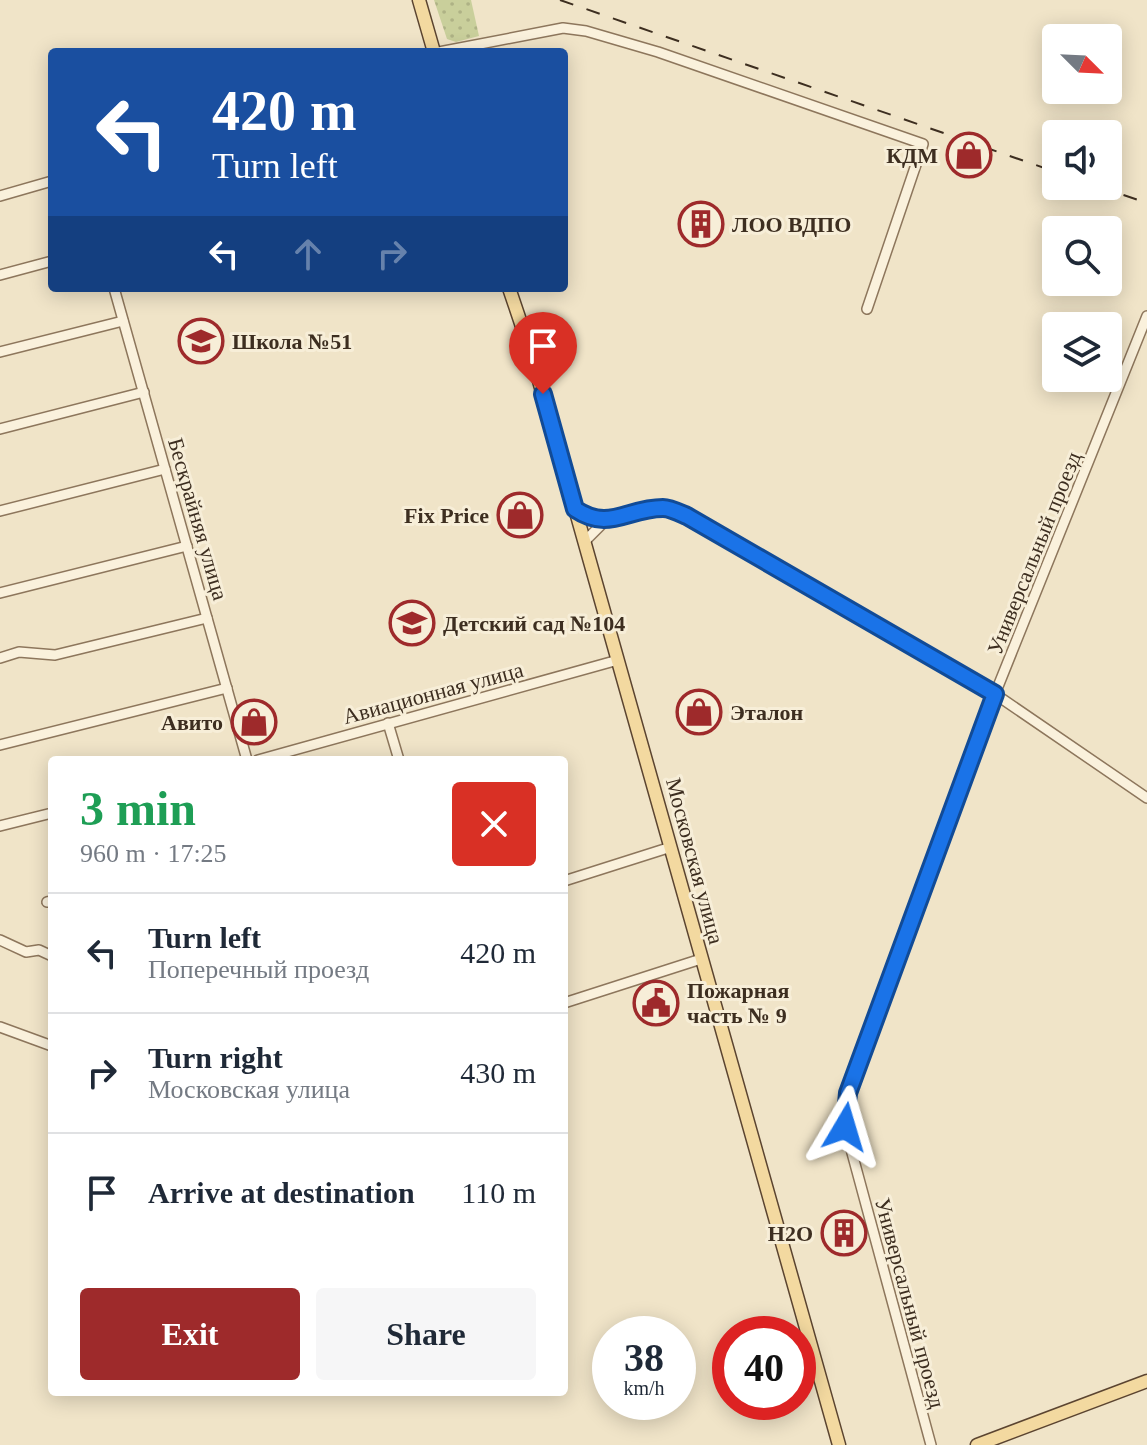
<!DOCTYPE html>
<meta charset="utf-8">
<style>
body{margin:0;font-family:"Times New Roman",serif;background:#f6f6f7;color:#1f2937;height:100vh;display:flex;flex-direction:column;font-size:30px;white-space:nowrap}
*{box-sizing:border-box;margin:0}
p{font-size:26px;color:#747a83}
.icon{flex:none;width:44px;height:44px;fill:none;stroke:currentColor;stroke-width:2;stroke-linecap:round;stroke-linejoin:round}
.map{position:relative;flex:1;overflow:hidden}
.panel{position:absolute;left:48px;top:756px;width:520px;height:640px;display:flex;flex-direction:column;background:#fff;border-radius:8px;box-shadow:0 4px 20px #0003}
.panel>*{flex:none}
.hud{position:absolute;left:48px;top:48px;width:520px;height:244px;border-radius:8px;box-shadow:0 4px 20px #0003;background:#1a4fa0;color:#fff;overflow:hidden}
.needle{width:52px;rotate:114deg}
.tools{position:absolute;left:1042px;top:24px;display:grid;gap:16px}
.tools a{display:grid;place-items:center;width:80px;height:80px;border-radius:8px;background:#fff;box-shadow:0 4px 20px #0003;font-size:40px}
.speed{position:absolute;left:592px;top:1316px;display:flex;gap:16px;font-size:40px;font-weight:700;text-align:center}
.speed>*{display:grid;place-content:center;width:104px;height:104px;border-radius:50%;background:#fff;box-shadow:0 4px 20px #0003;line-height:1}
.speed small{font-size:20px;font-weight:400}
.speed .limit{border:12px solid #d22;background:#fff;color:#111}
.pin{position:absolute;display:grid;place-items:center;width:68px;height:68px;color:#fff;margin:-82px -34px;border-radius:50% 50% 50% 0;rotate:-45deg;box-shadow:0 0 8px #0007}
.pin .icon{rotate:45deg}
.me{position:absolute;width:88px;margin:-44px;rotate:7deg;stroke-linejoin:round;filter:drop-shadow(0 0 6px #0008)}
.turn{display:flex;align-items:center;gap:28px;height:168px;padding:0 32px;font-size:36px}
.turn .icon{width:104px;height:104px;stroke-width:2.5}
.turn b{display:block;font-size:56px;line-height:68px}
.lanes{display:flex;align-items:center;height:76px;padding:0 32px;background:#0003;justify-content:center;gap:40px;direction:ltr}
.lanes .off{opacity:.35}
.round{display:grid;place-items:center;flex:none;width:84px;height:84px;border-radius:8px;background:#f6f6f7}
.overview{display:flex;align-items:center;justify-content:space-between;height:136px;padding:0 32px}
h1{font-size:48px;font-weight:700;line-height:60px;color:#1e9e55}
.primary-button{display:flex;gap:16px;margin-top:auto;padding:16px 32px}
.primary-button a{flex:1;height:92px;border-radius:8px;background:#9e2a2b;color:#fff;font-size:32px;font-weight:700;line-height:92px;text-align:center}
.primary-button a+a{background:#f6f6f7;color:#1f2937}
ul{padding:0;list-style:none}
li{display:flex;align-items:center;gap:24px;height:120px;padding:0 32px;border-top:2px solid #e0e1e3}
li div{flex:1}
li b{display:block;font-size:30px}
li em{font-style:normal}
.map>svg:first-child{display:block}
.grass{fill:url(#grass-dots)}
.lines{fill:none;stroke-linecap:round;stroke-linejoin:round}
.minor-casing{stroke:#8d765c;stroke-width:12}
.major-casing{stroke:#5b4430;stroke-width:15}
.minor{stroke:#faf1dc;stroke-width:9}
.major{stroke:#f3d9a0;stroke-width:12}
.rail{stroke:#3d2e20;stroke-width:2;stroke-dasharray:14 14;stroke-linecap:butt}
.route-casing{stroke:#114b97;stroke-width:20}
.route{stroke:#1a73e8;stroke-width:14}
.labels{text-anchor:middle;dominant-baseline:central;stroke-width:6;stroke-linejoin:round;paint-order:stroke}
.poi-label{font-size:22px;font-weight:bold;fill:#3d2e20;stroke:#f7eed8;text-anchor:start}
.street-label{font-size:22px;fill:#3d2e20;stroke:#f7eed8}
</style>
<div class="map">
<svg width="1147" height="1445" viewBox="0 0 1147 1445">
<defs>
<pattern id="grass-dots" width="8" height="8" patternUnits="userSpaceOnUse" patternTransform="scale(2)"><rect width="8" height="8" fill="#c9cf9b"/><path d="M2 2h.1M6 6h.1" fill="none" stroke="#aeb285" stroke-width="1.8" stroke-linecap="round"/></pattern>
</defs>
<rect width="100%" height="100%" fill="#f0e4c8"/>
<polygon class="grass" points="434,0 471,0 479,36 456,42 447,39"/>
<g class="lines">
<g class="minor-casing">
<g id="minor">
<polyline points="439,52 563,28 586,31 658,52 923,144 867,309"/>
<polyline points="0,196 52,181"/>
<polyline points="0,275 52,261"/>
<polyline points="114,288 247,760"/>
<polyline points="0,352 123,321"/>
<polyline points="0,429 144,392"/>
<path d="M575 509C610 532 627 508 663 508 670 508 680 514 687 516L995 694 1147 798"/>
<polyline points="0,511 165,469"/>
<polyline points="584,542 606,520"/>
<polyline points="0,593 187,546"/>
<polyline points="0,658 19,652 55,655 207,618"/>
<polyline points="388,723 399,760"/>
<polyline points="0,745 227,688"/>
<polyline points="258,760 618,660"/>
<polyline points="0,826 52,813"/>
<polyline points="564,881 671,847"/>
<polyline points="47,902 52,901"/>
<polyline points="0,940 26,952 39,950 52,956"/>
<polyline points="564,1003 701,959"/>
<polyline points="0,1027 52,1046"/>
<polyline points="931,1445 845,1127 848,1093 995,694 1147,316"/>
</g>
</g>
<g class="major-casing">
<g id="major">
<polyline points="419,0 434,52"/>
<polyline points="509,288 532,356 839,1445"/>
<polyline points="977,1445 1147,1381"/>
</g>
</g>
<use href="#minor" class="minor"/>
<use href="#major" class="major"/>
<g class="rail">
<polyline points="560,0 1056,172"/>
<polyline points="1097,186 1147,203"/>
</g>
</g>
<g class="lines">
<g class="route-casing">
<path id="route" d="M543 394 575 509C609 532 627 508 663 508 670 508 680 513 687 516L995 694 848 1093 845 1127"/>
</g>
<use href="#route" class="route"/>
</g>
<defs>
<g id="shop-ring" transform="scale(2.3)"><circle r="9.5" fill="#f7eed8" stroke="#9e2a2b" stroke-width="1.5"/><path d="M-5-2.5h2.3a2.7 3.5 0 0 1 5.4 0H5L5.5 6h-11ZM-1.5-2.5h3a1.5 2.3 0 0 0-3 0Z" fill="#9e2a2b"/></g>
<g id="building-ring" transform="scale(2.3)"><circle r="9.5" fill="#f7eed8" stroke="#9e2a2b" stroke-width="1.5"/><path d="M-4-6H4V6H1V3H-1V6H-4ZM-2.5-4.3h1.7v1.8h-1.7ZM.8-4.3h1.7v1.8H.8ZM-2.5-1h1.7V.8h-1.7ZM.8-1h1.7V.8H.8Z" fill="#9e2a2b"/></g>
<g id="school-ring" transform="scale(2.3)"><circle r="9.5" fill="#f7eed8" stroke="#9e2a2b" stroke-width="1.5"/><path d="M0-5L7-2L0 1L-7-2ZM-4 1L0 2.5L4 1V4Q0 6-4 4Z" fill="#9e2a2b"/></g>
<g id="civic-ring" transform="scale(2.3)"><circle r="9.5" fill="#f7eed8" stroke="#9e2a2b" stroke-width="1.5"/><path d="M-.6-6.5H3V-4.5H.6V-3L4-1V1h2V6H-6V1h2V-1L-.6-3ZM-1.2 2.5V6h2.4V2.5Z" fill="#9e2a2b"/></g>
</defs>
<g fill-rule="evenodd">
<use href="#shop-ring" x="969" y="155"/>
<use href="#building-ring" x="701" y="224"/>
<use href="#school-ring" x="201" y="341"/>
<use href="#shop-ring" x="520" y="515"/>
<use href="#school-ring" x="412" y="623"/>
<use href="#shop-ring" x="699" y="712"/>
<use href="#shop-ring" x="254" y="722"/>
<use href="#civic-ring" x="656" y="1003"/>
<use href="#building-ring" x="844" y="1233"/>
</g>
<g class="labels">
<g class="poi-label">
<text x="938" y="155" text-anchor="end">КДМ</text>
<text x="732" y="224">ЛОО ВДПО</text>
<text x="232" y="341">Школа №51</text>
<text x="489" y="515" text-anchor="end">Fix Price</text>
<text x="443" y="623">Детский сад №104</text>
<text x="730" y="712">Эталон</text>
<text x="223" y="722" text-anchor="end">Авито</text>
<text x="687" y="990">Пожарная<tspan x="687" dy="25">часть № 9</tspan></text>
<text x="813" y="1233" text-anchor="end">Н2О</text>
</g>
<g class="street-label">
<text transform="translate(198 519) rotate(74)">Бескрайняя улица</text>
<text transform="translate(1034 553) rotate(-68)">Универсальный проезд</text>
<text transform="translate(433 693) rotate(-15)">Авиационная улица</text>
<text transform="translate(695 861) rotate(75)">Московская улица</text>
<text transform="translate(910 1303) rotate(75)">Универсальный проезд</text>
</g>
</g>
</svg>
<div class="tools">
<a><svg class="needle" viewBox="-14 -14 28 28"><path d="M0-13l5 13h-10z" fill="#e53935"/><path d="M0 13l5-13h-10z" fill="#747a83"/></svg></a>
<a><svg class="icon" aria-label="sound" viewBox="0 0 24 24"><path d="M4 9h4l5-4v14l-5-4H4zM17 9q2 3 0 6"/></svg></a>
<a><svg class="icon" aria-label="search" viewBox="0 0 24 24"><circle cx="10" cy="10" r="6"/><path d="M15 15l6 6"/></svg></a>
<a><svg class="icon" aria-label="layers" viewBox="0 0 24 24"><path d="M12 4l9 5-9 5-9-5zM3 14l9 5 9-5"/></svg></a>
</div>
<div class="speed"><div>38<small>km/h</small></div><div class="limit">40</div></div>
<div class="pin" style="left:543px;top:394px;background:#d93025"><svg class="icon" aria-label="arrive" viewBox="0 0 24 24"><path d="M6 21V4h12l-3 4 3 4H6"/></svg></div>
<svg class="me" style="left:845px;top:1127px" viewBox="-20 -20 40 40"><path d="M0-17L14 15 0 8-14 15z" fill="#1a73e8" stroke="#fff" stroke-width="4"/></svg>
<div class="hud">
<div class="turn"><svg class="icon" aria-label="left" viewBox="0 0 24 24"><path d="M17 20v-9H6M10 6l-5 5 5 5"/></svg><div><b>420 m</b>Turn left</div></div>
<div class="lanes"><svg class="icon" aria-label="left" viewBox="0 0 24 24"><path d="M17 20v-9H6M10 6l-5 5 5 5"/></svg><svg class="icon off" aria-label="ahead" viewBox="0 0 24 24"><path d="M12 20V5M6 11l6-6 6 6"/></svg><svg class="icon off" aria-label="right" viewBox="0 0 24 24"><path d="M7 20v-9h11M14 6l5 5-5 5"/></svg></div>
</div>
<section class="panel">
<div class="overview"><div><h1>3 min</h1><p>960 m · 17:25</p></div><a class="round" style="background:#d93025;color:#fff"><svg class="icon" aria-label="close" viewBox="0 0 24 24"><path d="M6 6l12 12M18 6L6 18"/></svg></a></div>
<ul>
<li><svg class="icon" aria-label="left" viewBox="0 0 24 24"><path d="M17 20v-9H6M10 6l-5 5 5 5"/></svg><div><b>Turn left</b><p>Поперечный проезд</p></div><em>420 m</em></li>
<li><svg class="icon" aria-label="right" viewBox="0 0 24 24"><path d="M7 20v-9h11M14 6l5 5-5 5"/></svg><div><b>Turn right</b><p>Московская улица</p></div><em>430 m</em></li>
<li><svg class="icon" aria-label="arrive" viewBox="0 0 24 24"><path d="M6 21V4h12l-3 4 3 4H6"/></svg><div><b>Arrive at destination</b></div><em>110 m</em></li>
</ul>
<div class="primary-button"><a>Exit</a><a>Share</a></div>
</section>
</div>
